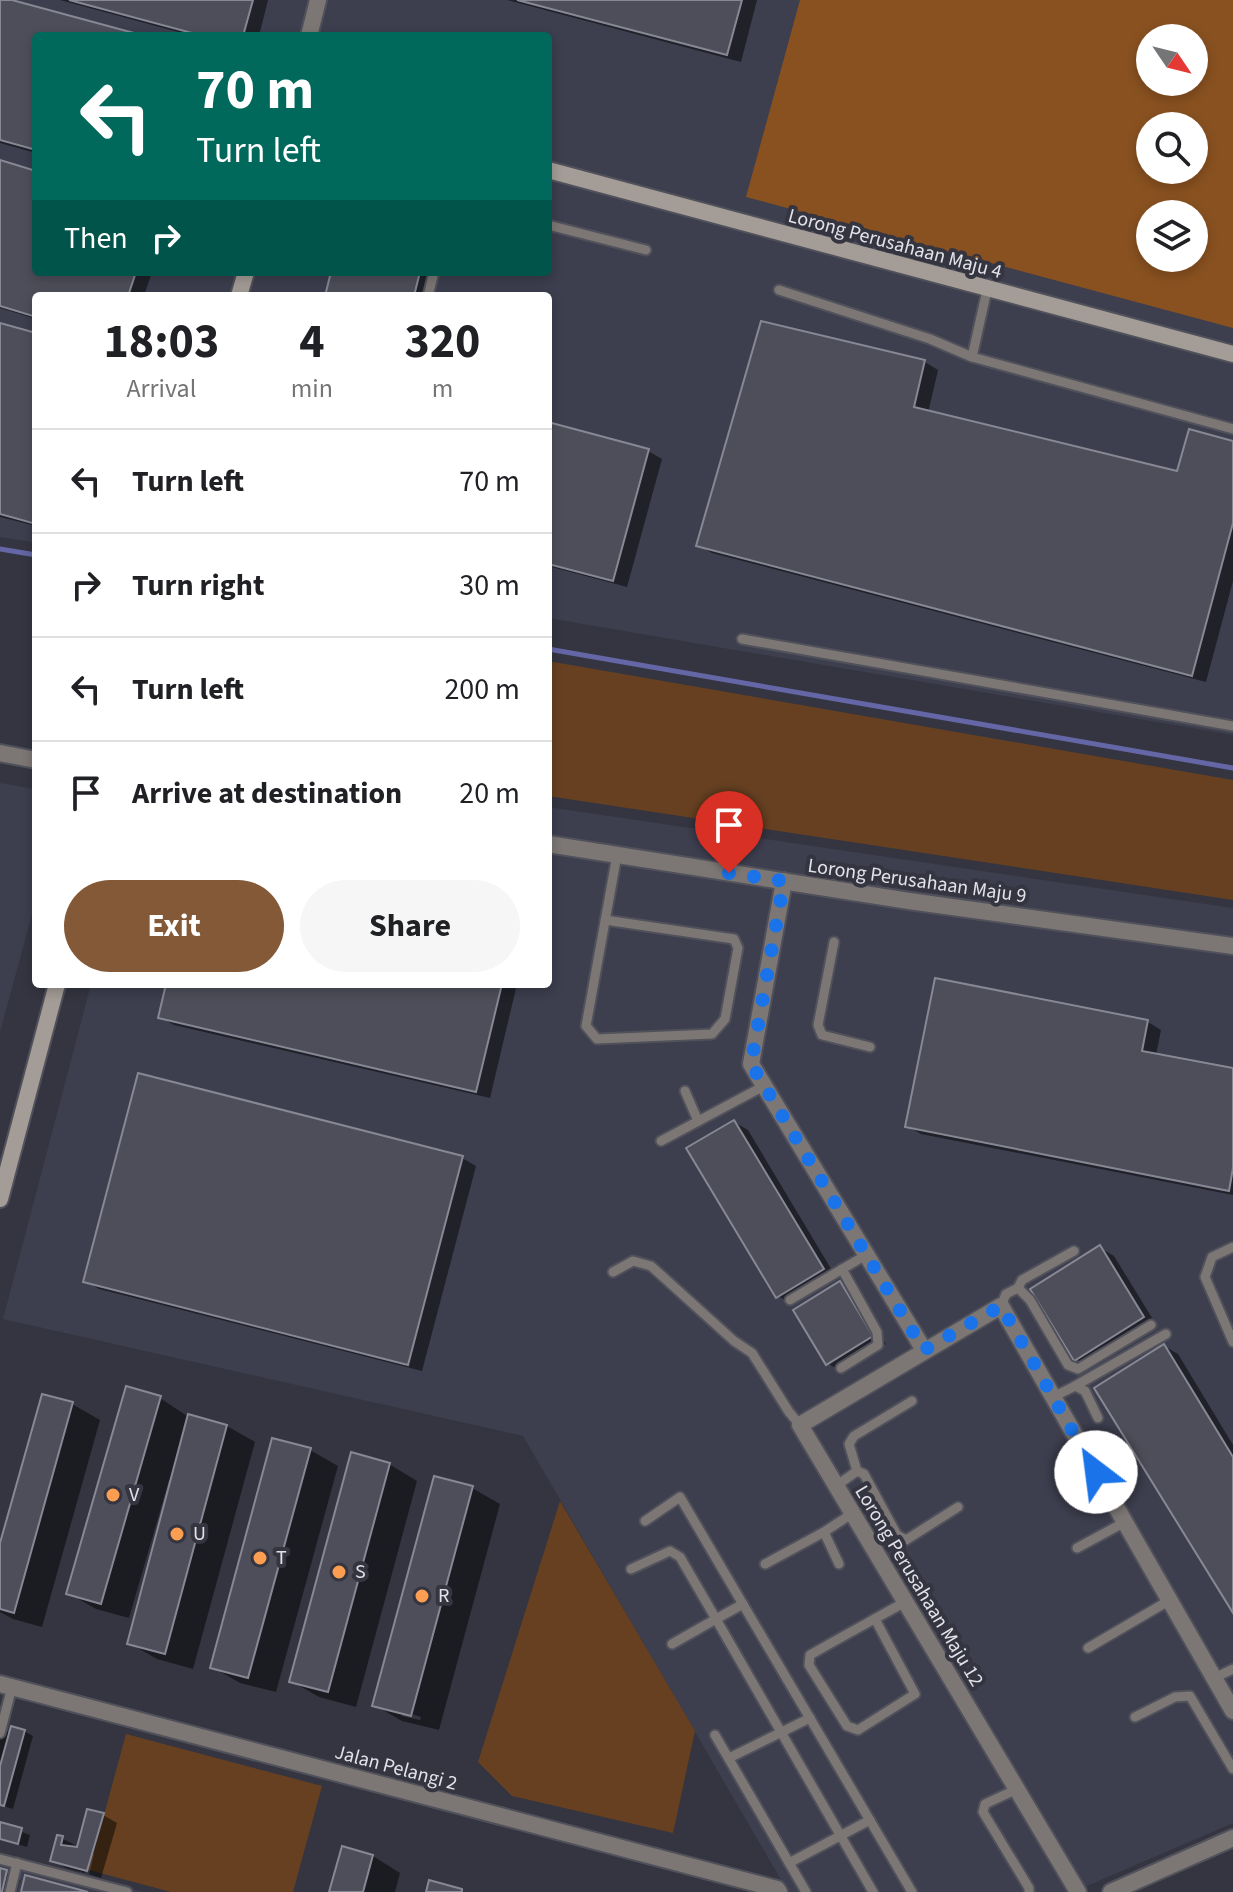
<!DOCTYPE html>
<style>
body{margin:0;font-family:"Source Sans 3",sans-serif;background:#f6f6f6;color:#202124;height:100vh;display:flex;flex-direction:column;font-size:30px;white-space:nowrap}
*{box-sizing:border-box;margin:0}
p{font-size:26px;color:#757577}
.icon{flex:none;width:44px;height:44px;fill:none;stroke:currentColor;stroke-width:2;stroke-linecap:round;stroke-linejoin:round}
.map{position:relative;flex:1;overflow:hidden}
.sheet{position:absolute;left:32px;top:292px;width:520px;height:696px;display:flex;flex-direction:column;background:#fff;border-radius:8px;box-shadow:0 4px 12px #0003}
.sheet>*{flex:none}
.guide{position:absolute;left:32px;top:32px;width:520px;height:244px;border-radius:8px;box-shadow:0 4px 12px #0003;background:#00695c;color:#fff;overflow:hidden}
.needle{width:52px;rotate:125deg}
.controls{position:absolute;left:1136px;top:24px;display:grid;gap:16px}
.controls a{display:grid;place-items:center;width:72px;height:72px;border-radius:50%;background:#fff;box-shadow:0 4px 12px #0003;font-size:40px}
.pin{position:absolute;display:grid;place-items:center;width:68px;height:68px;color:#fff;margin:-82px -34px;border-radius:50% 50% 50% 0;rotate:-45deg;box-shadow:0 0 8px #0007}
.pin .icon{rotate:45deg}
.me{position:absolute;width:88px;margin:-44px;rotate:330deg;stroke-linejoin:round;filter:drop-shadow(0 0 6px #0008)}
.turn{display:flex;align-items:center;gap:28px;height:168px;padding:0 32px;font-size:36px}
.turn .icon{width:104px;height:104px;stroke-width:2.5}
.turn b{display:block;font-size:56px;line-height:68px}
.then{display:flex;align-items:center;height:76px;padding:0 32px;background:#0003;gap:16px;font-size:30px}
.eta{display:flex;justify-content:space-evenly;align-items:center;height:136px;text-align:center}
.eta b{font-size:48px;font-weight:700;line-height:56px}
.action{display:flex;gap:16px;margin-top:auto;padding:16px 32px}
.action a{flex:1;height:92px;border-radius:48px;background:#835938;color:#fff;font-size:32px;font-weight:700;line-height:92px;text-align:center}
.action a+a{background:#f6f6f6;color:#202124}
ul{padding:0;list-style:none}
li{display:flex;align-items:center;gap:24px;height:104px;padding:0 32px;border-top:2px solid #e0e0e0}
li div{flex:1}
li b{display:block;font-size:30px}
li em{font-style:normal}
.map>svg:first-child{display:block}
.built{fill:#3d3e4e;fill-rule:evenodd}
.green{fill:#664021}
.forest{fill:#895120;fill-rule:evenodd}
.shadow{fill:#0007;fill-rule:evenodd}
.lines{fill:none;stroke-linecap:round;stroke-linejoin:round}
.stream{stroke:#6466a5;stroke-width:5}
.building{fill:#4d4e59;stroke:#878894;stroke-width:2}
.lane-casing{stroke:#50515b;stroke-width:13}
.street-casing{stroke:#50515b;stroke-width:20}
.secondary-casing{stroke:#50515b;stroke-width:20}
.lane{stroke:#7c7774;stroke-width:9}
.street{stroke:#7c7774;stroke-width:16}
.secondary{stroke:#a49c96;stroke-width:16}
.route{stroke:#1a73e8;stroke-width:14;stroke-dasharray:0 25.2}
.poi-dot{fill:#fb9e51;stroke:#343540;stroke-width:3}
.labels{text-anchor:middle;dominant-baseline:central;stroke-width:8;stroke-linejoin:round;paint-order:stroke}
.street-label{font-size:20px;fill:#e2e3e9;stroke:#343540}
.poi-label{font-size:20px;fill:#e2e3e9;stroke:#343540;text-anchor:start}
</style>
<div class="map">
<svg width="1233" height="1892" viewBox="0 0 1233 1892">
<rect width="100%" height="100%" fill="#343540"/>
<g class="built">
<path d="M0 0H1233V735L548 618V296H36V543L0 537ZM36 36H548V272H36ZM1150 38H1194V82H1150ZM1150 126H1194V170H1150ZM1150 214H1194V258H1150Z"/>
<polygon points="0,783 36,789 36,900 0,1032"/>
<polygon points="548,807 1233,908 1233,1823 1073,1892 788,1892 523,1436 3,1319 91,984 548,984"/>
<polygon points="0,1855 25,1861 143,1892 0,1892"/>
</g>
<g class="green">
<polygon points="548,661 1233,780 1233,900 548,796"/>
<polygon points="560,1501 695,1731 673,1833 512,1796 478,1762"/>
<polygon points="126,1734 322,1786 293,1892 171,1892 89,1870"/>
</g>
<path class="forest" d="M800 0H1233V328L746 197ZM1150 38H1194V82H1150ZM1150 126H1194V170H1150ZM1150 214H1194V258H1150Z"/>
<g class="shadow">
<polygon points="0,0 137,36 36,36 36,153 0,143"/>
<polygon points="60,0 268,0 259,36 193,36"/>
<polygon points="507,0 757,0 741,62"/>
<polygon points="0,162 36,173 36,272 152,272 144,296 36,296 36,319 0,308"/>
<polygon points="333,272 435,272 429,296 327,296"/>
<polygon points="763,324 925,362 938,370 928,413 1179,474 1233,443 1233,581 1206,682 712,553 698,545"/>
<polygon points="0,325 36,335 36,526 0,517"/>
<polygon points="548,424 648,451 662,459 627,587 548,566"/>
<polygon points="168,984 517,984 490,1098 174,1025 160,1017"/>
<polygon points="1148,1022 1161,1030 1156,1055 1233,1070 1233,1195 921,1134 907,1126"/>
<polygon points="734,1122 748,1130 836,1277 792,1304 778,1296"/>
<polygon points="462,1158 476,1166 422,1371 99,1289 86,1281"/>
<polygon points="1100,1248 1114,1256 1157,1326 1090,1367 1076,1359"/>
<polygon points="840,1283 854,1291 886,1344 841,1371 827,1363"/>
<polygon points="1164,1346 1178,1354 1233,1445 1233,1609"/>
<polygon points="160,1398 187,1416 227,1426 255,1442 193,1669 157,1659 129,1643 173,1481 169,1480 129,1618 96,1609 68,1593"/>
<polygon points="72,1404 100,1420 42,1627 13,1619 0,1612 0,1551"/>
<polygon points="310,1450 338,1466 276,1692 240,1683 212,1667"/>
<polygon points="389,1464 417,1481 356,1707 319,1697 291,1681"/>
<path d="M472 1488 500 1504 439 1730 402 1721 374 1705ZM402 1711 421 1717 420 1720 402 1716Z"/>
<polygon points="0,1727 11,1734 24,1731 33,1736 13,1809 0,1805"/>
<polygon points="103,1815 117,1823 101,1878 89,1874 94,1854 90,1854 85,1873 66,1868 52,1860 59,1837 79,1847"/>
<polygon points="0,1824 30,1835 27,1847 0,1839"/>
<polygon points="373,1856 400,1873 395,1892 331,1892"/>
<polygon points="0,1871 20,1880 17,1892 0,1892"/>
</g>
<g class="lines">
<g class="stream">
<polyline points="0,549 36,555"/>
<polyline points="548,649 1233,768"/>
</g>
</g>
<g class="building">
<polygon points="0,0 12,0 145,36 36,36 36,150 0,140"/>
<polygon points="69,0 253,0 243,36 203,36"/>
<polygon points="517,0 742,0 727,55"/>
<polygon points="0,160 36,171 36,272 136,272 128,296 36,296 36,317 0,306"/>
<polygon points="331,272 420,272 414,296 325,296"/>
<polygon points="761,321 925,360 914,407 1177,471 1189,429 1233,441 1233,523 1192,676 696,546"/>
<polygon points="0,323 36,333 36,524 0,514"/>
<polygon points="548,422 649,449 613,581 548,564"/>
<polygon points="935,978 1148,1020 1142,1051 1233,1068 1233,1168 1229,1191 905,1127"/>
<polygon points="166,984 502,984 476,1092 158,1018"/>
<polygon points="138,1073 463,1156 408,1365 83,1282"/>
<polygon points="734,1120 824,1269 776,1298 686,1148"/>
<polygon points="1100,1245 1144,1317 1074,1361 1030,1289"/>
<polygon points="840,1281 873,1336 826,1365 793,1310"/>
<polygon points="1164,1344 1233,1457 1233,1613 1094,1388"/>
<polygon points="126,1386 161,1396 101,1604 66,1594"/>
<polygon points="42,1394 73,1402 14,1613 0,1609 0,1543"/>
<polygon points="188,1414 227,1425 165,1654 127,1644"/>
<polygon points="272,1438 311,1448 248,1678 210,1668"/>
<polygon points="351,1452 390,1463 328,1692 289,1682"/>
<polygon points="434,1476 473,1486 411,1716 372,1706"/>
<polygon points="11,1726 25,1730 4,1806 0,1805 0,1766"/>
<polygon points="87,1809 104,1813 87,1871 50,1861 57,1835 63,1836 61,1845 77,1847"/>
<polygon points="0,1822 22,1828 18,1844 0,1839"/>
<polygon points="342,1846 373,1855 363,1892 329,1892"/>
<polygon points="0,1868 7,1870 2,1892 0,1892"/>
<polygon points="25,1875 88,1892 21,1892"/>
<polygon points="429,1880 462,1889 462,1892 426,1892"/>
</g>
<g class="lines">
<g class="lane-casing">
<g id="lane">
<polyline points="548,225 646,250"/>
<polyline points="779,290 930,339 972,357 1233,429"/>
<polyline points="428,296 434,272"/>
<polyline points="972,357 987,290"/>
<polyline points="742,639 1233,726"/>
<polyline points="605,920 734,939 738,948 725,1019 712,1034 597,1039 586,1026 617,855"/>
<polyline points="834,942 818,1025 822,1035 870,1047"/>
<polyline points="685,1091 698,1121"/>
<polyline points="661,1141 764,1086"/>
<polyline points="1233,1247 1212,1257 1205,1277 1233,1342"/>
<polyline points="613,1272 633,1261 651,1266 734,1341 752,1353 789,1412 800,1425"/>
<polyline points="1018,1288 1022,1280 1074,1251"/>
<polyline points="790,1300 866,1255"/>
<polyline points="1001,1306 1006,1294 1018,1288 1030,1300 1068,1365 1078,1369 1151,1325"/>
<polyline points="841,1368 878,1345 877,1332 842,1269"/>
<polyline points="1075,1386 1166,1334"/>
<polyline points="1053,1397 1075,1386 1085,1391 1098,1418"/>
<polyline points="857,1471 849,1444 854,1436 912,1401"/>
<polyline points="836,1486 857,1471 864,1474 897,1535 906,1540 958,1507"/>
<polyline points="645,1521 680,1497 912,1892"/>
<polyline points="1077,1548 1125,1522"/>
<polyline points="765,1564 824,1532"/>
<polyline points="839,1564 824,1532 853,1513"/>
<polyline points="631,1569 670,1551 680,1557 716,1619 743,1604"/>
<path d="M875 1619 915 1694 858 1730 847 1726 809 1665 810 1655C841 1637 873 1620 905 1602"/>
<polyline points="672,1644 716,1619 873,1892"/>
<polyline points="1088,1648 1170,1600"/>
<polyline points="1214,1678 1233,1669"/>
<polyline points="1135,1717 1175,1697 1190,1696 1233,1769"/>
<polyline points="0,1733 12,1687"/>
<polyline points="715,1735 806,1892"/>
<polyline points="729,1758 810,1718"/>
<polyline points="1017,1789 985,1804 983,1812 1029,1888 1029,1892"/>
<polyline points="0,1859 127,1892"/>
<polyline points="789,1863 870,1820"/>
<polyline points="10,1892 17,1863"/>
</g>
</g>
<g class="street-casing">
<g id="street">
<polyline points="309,36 318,0"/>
<polyline points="0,753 36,760"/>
<polyline points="548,844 909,901 1233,946"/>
<polyline points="784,881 751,1064 924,1350"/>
<polyline points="0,1684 777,1889 779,1892"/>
<polyline points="1078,1892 800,1425 1001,1306 1233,1711"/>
<polyline points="1111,1892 1233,1838"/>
</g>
</g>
<g class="secondary-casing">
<g id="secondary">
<polyline points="548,170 1233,354"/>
<polyline points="239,296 246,272"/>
<polyline points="0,1199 57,984"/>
</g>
</g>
<use href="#lane" class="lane"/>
<use href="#street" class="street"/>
<use href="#secondary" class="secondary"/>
</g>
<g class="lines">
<polyline class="route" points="729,873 784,881 751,1064 910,1327 924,1350 1001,1306 1096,1472"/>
</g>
<g class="poi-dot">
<circle cx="113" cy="1495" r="8"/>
<circle cx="177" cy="1534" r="8"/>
<circle cx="260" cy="1558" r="8"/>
<circle cx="339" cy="1572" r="8"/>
<circle cx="422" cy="1596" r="8"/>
</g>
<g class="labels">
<g class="street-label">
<text transform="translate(895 244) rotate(15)">Lorong Perusahaan Maju 4</text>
<text transform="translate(917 881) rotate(8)">Lorong Perusahaan Maju 9</text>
<text transform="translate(919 1586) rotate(59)">Lorong Perusahaan Maju 12</text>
<text transform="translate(396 1768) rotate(15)">Jalan Pelangi 2</text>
</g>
<g class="poi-label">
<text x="129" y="1495">V</text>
<text x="193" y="1534">U</text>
<text x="276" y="1558">T</text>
<text x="355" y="1572">S</text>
<text x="438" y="1596">R</text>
</g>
</g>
</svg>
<div class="controls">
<a><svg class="needle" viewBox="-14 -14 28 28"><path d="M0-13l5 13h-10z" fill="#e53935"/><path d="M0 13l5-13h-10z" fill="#757577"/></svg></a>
<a><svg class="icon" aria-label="search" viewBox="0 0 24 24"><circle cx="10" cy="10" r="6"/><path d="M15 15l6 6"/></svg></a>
<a><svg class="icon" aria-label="layers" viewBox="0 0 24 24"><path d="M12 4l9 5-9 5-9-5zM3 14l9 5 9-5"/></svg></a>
</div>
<div class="pin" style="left:729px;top:873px;background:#d93025"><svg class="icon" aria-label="arrive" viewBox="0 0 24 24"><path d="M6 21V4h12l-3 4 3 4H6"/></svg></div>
<svg class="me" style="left:1096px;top:1472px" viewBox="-20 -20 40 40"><circle r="19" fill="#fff"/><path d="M0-13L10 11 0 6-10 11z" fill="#1a73e8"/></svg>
<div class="guide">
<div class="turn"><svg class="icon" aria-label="left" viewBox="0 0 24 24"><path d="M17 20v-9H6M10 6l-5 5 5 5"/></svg><div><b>70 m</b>Turn left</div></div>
<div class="then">Then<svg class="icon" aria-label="right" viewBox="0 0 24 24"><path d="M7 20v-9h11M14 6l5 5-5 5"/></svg></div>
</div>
<section class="sheet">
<div class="eta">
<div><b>18:03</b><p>Arrival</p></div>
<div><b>4</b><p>min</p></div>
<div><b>320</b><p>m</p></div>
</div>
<ul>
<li><svg class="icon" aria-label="left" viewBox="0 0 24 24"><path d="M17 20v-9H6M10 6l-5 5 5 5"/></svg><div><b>Turn left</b></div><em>70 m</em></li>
<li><svg class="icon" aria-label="right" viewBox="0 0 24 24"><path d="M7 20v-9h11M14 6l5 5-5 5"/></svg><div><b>Turn right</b></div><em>30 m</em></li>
<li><svg class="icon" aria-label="left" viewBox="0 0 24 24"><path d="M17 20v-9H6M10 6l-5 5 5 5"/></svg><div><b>Turn left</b></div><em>200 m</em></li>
<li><svg class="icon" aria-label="arrive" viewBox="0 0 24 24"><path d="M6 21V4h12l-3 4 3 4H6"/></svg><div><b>Arrive at destination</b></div><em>20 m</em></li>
</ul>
<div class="action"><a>Exit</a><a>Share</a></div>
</section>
</div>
